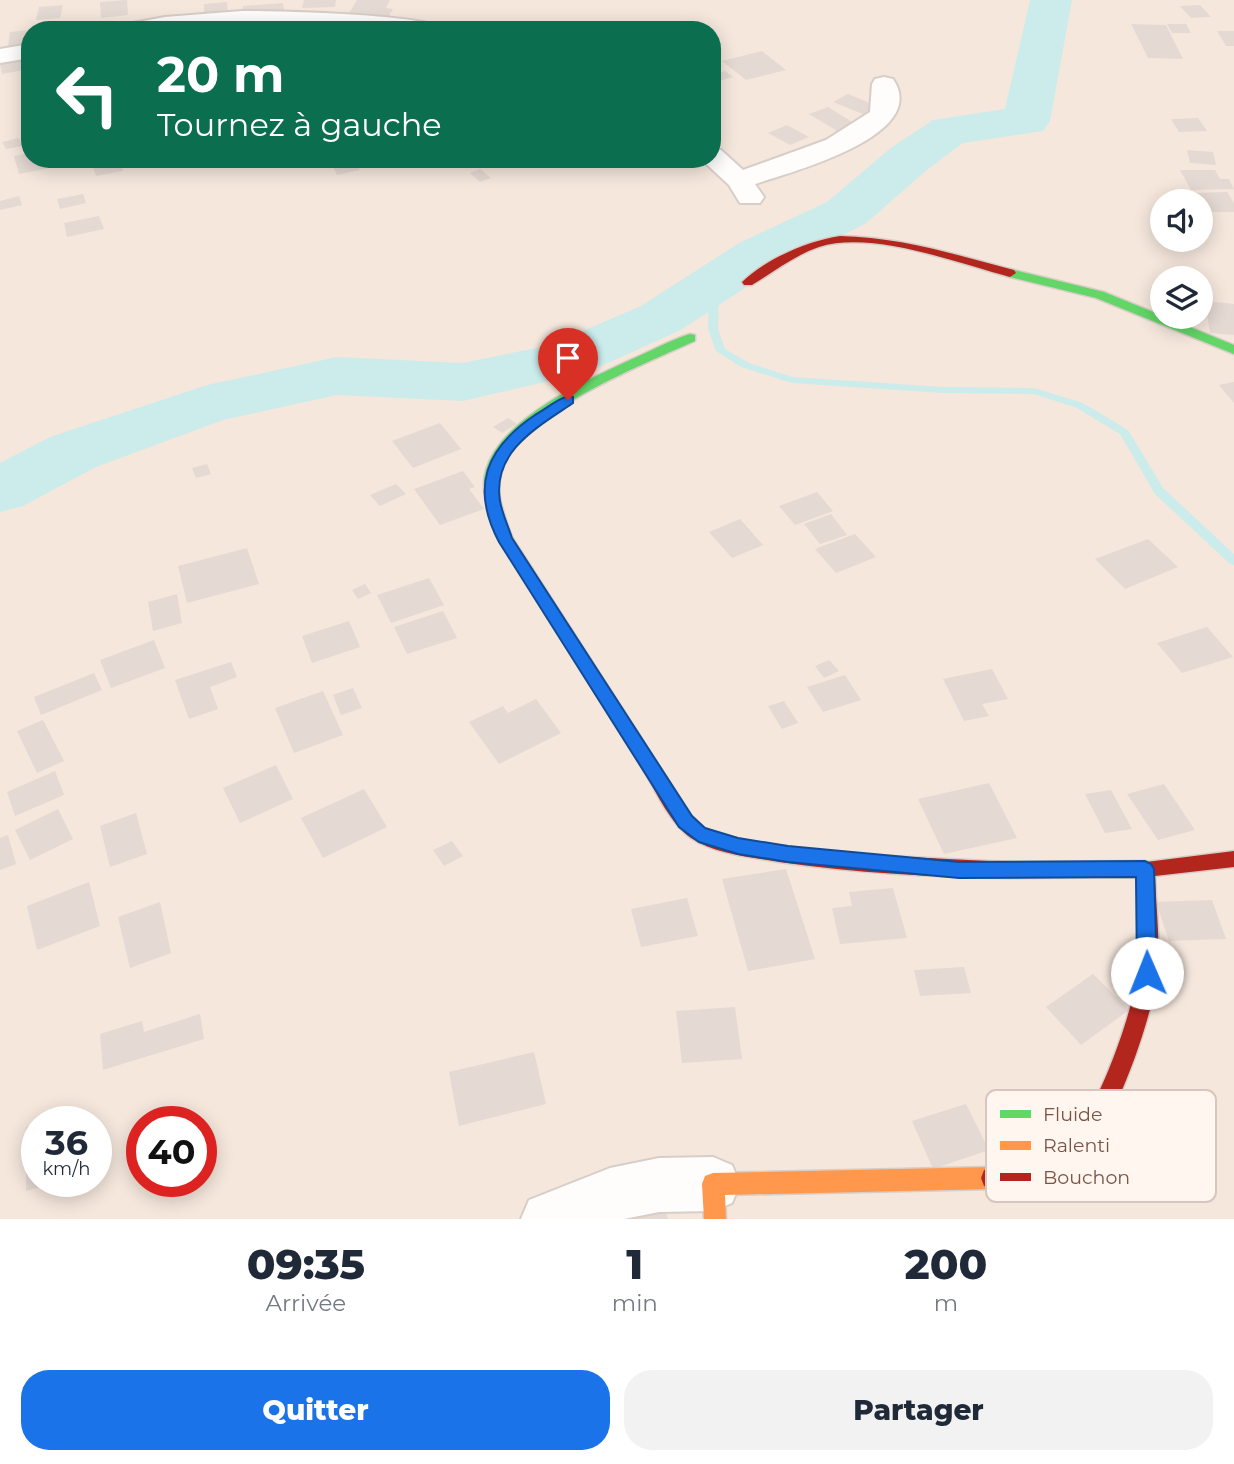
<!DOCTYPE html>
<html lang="fr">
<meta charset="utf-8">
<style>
body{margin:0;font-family:Montserrat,sans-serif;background:#f2f2f3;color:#1f2937;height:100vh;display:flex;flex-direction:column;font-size:26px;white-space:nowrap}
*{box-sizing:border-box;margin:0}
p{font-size:23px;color:#747a83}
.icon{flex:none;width:38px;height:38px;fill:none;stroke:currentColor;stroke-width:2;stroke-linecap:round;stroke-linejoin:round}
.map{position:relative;height:1219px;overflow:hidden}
.sheet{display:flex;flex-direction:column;background:#fff;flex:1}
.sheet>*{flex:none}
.guide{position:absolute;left:21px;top:21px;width:700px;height:147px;border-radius:28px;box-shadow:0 4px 18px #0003;background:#0b6e4f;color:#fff;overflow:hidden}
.fabs{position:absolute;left:1150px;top:189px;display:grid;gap:14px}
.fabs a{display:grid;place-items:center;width:63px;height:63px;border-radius:50%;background:#fff;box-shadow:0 4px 18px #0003;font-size:35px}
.speed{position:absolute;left:21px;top:1106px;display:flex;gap:14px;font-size:35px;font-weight:700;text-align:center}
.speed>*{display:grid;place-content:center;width:91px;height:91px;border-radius:50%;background:#fff;box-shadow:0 4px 18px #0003;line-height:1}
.speed small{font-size:18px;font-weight:400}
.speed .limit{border:10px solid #d22;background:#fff;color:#111}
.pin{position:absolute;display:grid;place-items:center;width:60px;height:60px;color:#fff;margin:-72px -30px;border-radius:50% 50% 50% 0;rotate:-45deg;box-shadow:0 0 7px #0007}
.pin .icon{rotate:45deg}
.me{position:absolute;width:77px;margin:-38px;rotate:359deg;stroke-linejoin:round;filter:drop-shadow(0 0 5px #0008)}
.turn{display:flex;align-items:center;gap:24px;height:147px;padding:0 21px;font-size:32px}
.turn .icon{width:91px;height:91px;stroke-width:2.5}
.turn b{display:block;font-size:49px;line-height:60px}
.eta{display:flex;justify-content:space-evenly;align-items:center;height:119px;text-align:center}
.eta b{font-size:42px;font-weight:800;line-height:49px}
.primary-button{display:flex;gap:14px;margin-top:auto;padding:14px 21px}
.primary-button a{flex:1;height:80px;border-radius:28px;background:#1a73e8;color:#fff;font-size:28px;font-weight:800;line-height:80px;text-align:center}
.primary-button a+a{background:#f2f2f3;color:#1f2937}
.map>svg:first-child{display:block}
.residential{fill:#f5e7dc;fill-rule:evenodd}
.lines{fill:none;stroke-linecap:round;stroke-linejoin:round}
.stream{fill:#cbeceb;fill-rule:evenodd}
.river{fill:#cbeceb;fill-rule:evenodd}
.building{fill:#e5d9d3}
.street-casing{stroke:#d7cec8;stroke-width:4}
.fast-casing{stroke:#d8cec8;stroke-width:3}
.slow-casing{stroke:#d8cec8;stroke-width:3}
.jam-casing{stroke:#d8cec8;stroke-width:3}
.street{fill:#fefdfc;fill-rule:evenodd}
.fast{fill:#63d668;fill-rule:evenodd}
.slow{fill:#ff974d;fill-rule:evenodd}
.jam{fill:#b3261e;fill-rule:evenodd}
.route{fill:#1a73e8;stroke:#114b97;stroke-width:2}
.key{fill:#fff7ef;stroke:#d7c6bd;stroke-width:2}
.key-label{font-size:19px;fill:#7b5448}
</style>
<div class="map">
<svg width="1234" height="1219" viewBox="0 0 1234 1219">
<rect width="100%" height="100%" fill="#f8f2ec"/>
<path class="residential" d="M0 0H1234V1219H0ZM30 30H712V159H30ZM1162 201H1200V240H1162ZM1162 278H1200V317H1162ZM37 1122H96V1181H37ZM142 1122H201V1181H142Z"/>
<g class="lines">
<polygon class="stream" points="714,280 719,283 718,329 725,349 749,363 793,377 943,387 1034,388 1083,403 1128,430 1163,488 1234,554 1234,565 1230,564 1155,494 1120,434 1075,407 1033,394 943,393 792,383 741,367 716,351 708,329 709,283"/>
<polygon class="river" points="1030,0 1072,0 1050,121 1043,131 963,143 928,169 865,224 777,267 681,330 588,372 463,401 337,395 223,420 96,467 23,506 0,512 0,463 50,437 207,385 337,357 463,363 550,345 641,306 739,243 827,202 892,147 933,120 1005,109"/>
</g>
<g class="building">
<polygon points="127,0 128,15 101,18 100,2"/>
<polygon points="304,0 336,0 335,7 302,8"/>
<polygon points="357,0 390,0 386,8 393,9 387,19 347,17"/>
<polygon points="227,2 228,16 204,18 204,4"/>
<polygon points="283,3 285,16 243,15 243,6"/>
<polygon points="63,5 60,18 36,20 39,7"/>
<polygon points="1200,5 1211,17 1191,18 1180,6"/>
<polygon points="242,24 279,26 277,30 238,30"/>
<polygon points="1131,24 1166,25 1183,59 1148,58"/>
<polygon points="1167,24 1186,24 1191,33 1172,33"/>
<polygon points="30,30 30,44 8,47 10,32"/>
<polygon points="1217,31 1234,31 1234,46 1226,46"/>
<polygon points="762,51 786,70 746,80 722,61"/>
<polygon points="30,57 30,69 2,74 0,63"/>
<polygon points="725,71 733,77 712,83 712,75"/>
<polygon points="848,94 877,106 863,114 833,102"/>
<polygon points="828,107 857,125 839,132 809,114"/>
<polygon points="1198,118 1207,131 1179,132 1171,119"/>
<polygon points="787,125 809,137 790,145 768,133"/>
<polygon points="19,138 23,146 6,149 2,142"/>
<polygon points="1187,150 1213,152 1216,165 1190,163"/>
<polygon points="30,153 30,159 57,159 60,166 19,174 14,156"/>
<polygon points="98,159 119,159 123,171 96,176 91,161"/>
<polygon points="138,159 166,159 167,162 141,167"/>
<polygon points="329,159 354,159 360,170 337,175"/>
<polygon points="480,169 491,178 480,182 470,173"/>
<polygon points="1180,170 1215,170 1220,179 1229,179 1234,189 1191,190"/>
<polygon points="1227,192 1234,203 1234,212 1205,212 1194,193"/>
<polygon points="83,194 86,203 60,209 57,199"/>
<polygon points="19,196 22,205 0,210 0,201"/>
<polygon points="99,216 104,229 67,237 64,223"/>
<polygon points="1205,301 1234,304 1234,335 1210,333"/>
<polygon points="1234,382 1234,403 1219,385"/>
<polygon points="508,418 517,424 502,433 493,427"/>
<polygon points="440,423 461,449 413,468 392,441"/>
<polygon points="207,464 211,474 196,478 192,468"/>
<polygon points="463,471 475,487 469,489 484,509 440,525 414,489"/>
<polygon points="396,484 406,494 380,506 370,495"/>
<polygon points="817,492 833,511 795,525 779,506"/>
<polygon points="831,514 847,535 820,544 804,524"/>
<polygon points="740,519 763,545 732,558 709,532"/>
<polygon points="855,534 876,557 836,573 815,549"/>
<polygon points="1148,539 1178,567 1125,589 1095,559"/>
<polygon points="247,548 259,584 187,603 178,566"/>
<polygon points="429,578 444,605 391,623 377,595"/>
<polygon points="365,584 371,593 358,599 352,590"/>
<polygon points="177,594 182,623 153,631 148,602"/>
<polygon points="443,611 457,638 407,654 394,627"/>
<polygon points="349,621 360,647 312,663 302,636"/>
<polygon points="1207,627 1233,657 1182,673 1157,643"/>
<polygon points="154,640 165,668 111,688 100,660"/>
<polygon points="829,660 839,671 824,678 815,666"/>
<polygon points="231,662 237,677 210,687 218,709 189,719 175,680"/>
<polygon points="992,669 1008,699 982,704 989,716 964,721 943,679"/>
<polygon points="94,673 102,690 41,715 34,697"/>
<polygon points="845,675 861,700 823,712 807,687"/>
<polygon points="353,688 362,708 341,715 333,695"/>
<polygon points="323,691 343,735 294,753 275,708"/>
<polygon points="536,699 561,733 499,764 469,722 503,706 508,713"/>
<polygon points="784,701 798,723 782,729 768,706"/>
<polygon points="43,720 64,761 37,773 17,731"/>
<polygon points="276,765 293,799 240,823 223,788"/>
<polygon points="55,771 64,795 15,816 7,792"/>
<polygon points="989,783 1017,838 944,854 918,799"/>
<polygon points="1164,784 1195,830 1158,840 1127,794"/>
<polygon points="364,789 387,827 323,858 301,818"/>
<polygon points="1111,790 1132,829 1105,833 1085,794"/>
<polygon points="58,809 73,839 30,860 15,830"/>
<polygon points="136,813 147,854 110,867 100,826"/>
<polygon points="8,835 16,864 0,870 0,838"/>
<polygon points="452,841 463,856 444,866 433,850"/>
<polygon points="786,869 815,959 748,971 722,879"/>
<polygon points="89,882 100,926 37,950 27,906"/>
<polygon points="893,888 907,938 840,944 832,908 852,906 849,892"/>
<polygon points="687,898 698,936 641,947 631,909"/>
<polygon points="1212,900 1226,939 1169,941 1156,902"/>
<polygon points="160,902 171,953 130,968 118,917"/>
<polygon points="964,967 971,993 920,996 914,970"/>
<polygon points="1093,974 1129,1010 1081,1045 1046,1007"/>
<polygon points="735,1007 742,1059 682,1063 676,1011"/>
<polygon points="200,1014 204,1039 103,1070 100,1034 142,1021 144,1032"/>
<polygon points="534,1052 546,1104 459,1126 449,1072"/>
<polygon points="966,1104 989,1150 933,1169 912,1121"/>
<polygon points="77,1113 77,1122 48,1122 48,1121"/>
<polygon points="37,1124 37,1181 58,1182 26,1191 26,1127"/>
<polygon points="664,1207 668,1219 627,1219 627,1218"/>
</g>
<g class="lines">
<g class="street-casing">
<g id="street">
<path d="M242 11C270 11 433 14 445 30L242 25 118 30 122 25 165 17Z"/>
<polygon points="30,44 30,58 0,63 0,49"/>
<path d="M884 77 893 79C932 136 788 173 755 184L764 197 760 203H740L729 185 701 159H712V148L721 150 743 170 826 140 870 112 872 84 875 79Z"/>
<polygon points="713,1157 732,1165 740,1184 732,1203 713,1211 659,1212 624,1219 521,1219 529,1200 610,1168 659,1158"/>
</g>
</g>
<g class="fast-casing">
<g id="fast">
<polygon points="1010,269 1104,292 1234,345 1234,354 1096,298 1006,276 1004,273"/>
<path d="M690 334 695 335V341C644 364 518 414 500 469 494 491 505 517 512 537L660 767 663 772 660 777 654 779 648 777 498 538C491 518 479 492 486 470 502 416 593 377 641 355 657 348 673 339 690 334Z"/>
</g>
</g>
<g class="slow-casing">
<g id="slow">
<polygon points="1145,861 1152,863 1154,869 1152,875 1145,877 1009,878 1002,876 1000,870 1002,864 1009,862"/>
<polygon points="992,1167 1000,1170 1003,1178 1000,1186 992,1189 725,1195 726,1219 704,1219 702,1184 705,1176 713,1173"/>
</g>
</g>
<g class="jam-casing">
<g id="jam">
<path d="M840 236C900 237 957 255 1014 270L1016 273 1010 277C957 263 872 230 819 247 795 255 774 272 752 285H744L742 282C766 259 807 241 840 236Z"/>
<path d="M654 765 660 767 691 815 704 828 722 835 754 842 847 854 1009 862 1016 864 1018 870 1016 876 1009 878C932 877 855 873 779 862 750 857 715 854 691 838 671 824 656 793 645 772L648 767Z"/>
<path d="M1234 851V867L1155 876C1156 909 1161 944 1157 977 1150 1025 1110 1141 1071 1171 1058 1181 1038 1185 1021 1187 1009 1189 996 1191 984 1186L981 1178 984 1170C1005 1162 1031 1170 1052 1158 1090 1136 1131 1019 1137 976 1142 941 1137 904 1136 869L1138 863Z"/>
</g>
</g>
<use href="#street" class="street"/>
<use href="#fast" class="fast"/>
<use href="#slow" class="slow"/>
<use href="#jam" class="jam"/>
</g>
<path class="route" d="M568 396 573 397V403C538 427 492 451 500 501 502 513 508 526 512 538L692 816 705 828 738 838 788 846 959 862 1145 861 1151 864 1154 869 1157 973 1154 980 1147 982 1140 980 1137 973 1136 877 959 878 788 862 738 854 699 842 679 827 499 542C470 487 486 448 535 415 546 409 557 399 568 396Z"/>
<rect x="986" y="1090" width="230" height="112" rx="10" class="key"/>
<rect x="1000" y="1110" width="31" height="8" fill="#63d668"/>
<rect x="1000" y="1141" width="31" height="9" fill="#ff974d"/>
<rect x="1000" y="1173" width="31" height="8" fill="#b3261e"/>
<g class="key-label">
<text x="1043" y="1121">Fluide</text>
<text x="1043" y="1152">Ralenti</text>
<text x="1043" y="1184">Bouchon</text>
</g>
</svg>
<div class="fabs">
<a><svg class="icon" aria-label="sound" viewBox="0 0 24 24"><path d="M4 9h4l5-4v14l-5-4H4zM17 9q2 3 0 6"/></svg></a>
<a><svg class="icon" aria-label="layers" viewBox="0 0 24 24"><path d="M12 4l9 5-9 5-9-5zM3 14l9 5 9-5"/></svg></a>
</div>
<div class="speed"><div>36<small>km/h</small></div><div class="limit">40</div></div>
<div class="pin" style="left:568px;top:400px;background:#d93025"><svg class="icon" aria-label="arrive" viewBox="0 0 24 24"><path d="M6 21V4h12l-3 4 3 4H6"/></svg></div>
<svg class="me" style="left:1147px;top:973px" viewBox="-20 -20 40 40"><circle r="19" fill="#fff"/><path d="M0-13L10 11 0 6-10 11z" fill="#1a73e8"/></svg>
<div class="guide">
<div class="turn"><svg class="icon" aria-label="left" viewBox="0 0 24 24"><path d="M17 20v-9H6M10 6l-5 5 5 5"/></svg><div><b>20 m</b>Tournez à gauche</div></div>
</div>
</div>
<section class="sheet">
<div class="eta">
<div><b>09:35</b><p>Arrivée</p></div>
<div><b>1</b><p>min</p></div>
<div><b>200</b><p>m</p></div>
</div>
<div class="primary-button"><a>Quitter</a><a>Partager</a></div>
</section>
